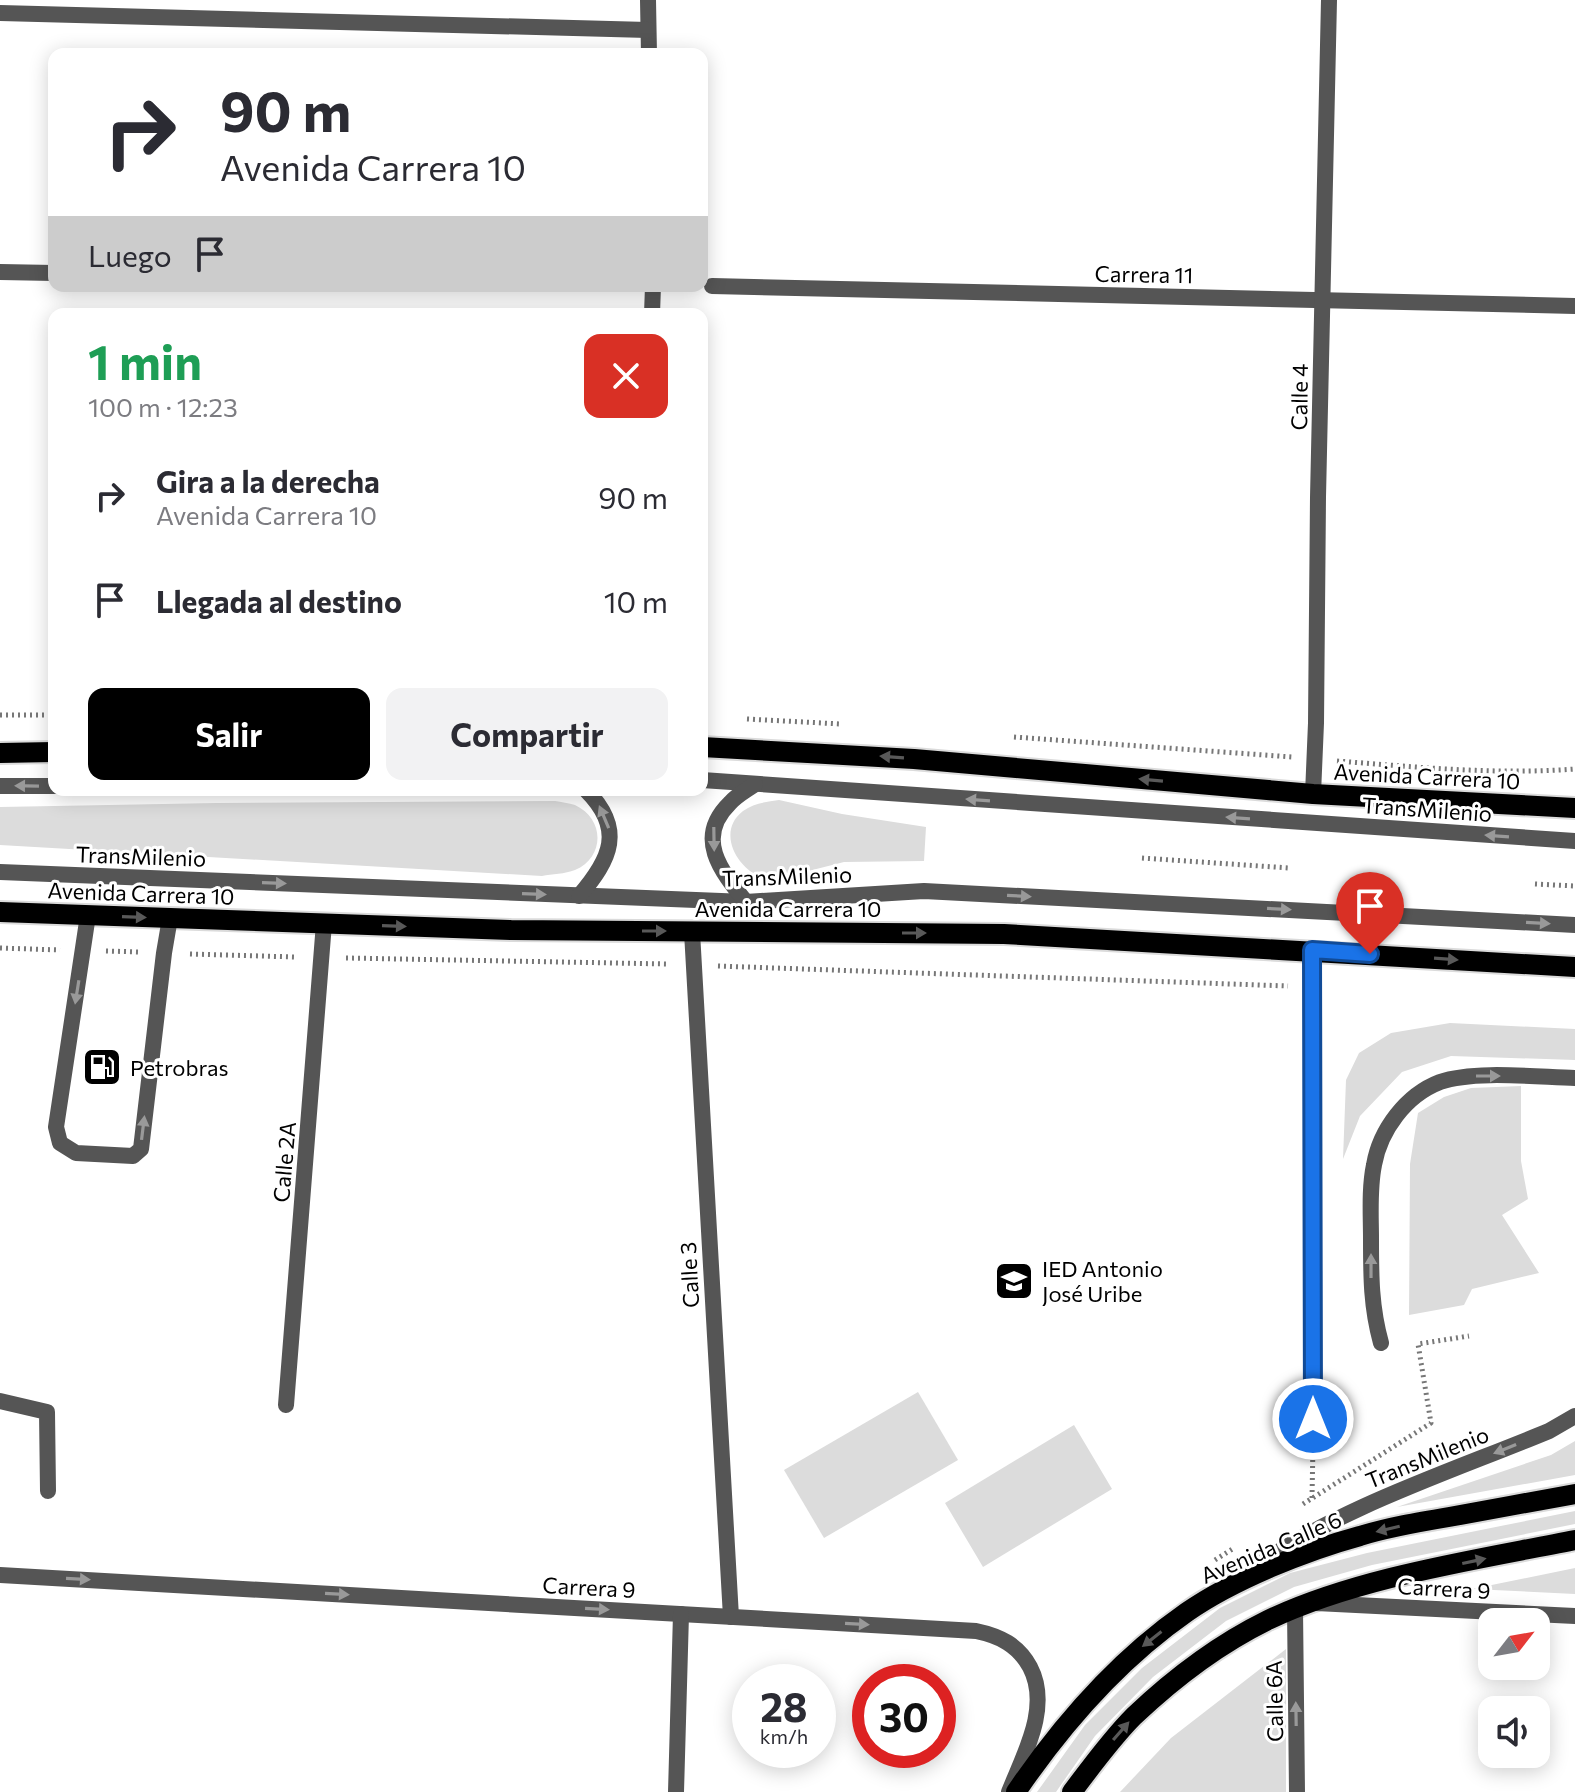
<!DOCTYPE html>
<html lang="es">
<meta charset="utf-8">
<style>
body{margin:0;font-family:Commissioner,sans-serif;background:#f2f2f3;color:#2b2b33;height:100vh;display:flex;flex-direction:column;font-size:30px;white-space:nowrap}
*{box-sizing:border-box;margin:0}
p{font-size:26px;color:#7c7c81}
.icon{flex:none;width:44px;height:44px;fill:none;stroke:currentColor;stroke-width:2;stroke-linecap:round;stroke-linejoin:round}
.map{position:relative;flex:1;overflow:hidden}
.sheet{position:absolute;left:48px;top:308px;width:660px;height:488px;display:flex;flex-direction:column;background:#fff;border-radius:16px;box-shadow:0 4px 20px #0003}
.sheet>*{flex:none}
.banner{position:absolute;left:48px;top:48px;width:660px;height:244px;border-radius:16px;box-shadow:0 4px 20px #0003;background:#fff;color:#2b2b33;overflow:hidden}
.needle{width:52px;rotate:59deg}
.tools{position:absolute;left:1478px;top:1608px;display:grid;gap:16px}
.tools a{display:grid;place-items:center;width:72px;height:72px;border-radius:16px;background:#fff;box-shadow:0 4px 20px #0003;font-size:40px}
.speed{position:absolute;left:732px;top:1664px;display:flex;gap:16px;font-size:40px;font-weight:700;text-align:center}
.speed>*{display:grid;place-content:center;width:104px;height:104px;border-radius:50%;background:#fff;box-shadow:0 4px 20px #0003;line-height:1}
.speed small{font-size:20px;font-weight:400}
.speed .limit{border:12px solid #d22;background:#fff;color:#111}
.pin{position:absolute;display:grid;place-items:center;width:68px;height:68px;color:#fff;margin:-82px -34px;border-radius:50% 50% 50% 0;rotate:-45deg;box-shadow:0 0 8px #0007}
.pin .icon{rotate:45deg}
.me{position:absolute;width:88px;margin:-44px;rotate:0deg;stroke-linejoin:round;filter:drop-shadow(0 0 6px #0008)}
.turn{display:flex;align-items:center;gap:28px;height:168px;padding:0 40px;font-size:36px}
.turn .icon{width:104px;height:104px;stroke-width:2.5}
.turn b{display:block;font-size:56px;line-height:68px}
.then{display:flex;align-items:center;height:76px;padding:0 40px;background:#0003;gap:16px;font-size:30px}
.round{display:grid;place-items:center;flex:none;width:84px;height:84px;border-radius:16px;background:#f2f2f3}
.overview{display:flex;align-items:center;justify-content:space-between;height:136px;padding:0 40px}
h1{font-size:48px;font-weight:700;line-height:60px;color:#1e9e55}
.cta{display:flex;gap:16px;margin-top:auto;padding:16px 40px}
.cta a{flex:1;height:92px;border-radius:16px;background:#000;color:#fff;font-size:32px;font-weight:700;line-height:92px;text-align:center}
.cta a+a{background:#f2f2f3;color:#2b2b33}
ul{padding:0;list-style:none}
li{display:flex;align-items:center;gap:24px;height:104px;padding:0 40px}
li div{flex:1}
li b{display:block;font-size:30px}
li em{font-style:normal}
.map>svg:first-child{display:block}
.green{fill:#dcdcdc}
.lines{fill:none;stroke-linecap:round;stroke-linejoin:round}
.primary-casing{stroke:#dbdbdb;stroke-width:24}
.path{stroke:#777;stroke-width:5;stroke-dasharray:2 4;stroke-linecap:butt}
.service{stroke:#555;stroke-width:16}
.minor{stroke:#555;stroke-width:16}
.primary{stroke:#000;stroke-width:20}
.oneway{fill:#595959}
.oneway2{fill:#999}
.route-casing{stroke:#114b97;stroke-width:20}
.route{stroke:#1a73e8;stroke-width:14}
.labels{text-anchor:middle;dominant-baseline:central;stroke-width:6;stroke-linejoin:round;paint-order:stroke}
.street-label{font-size:22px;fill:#000;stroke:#fff}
.poi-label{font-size:22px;fill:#000;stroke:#fff;text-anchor:start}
</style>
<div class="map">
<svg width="1575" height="1792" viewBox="0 0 1575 1792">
<rect width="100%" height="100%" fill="#fff"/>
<g class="green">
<path d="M779 800 842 814 926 827 924 861 844 862 773 880C742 878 713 834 743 811 754 803 766 802 779 800Z"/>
<path d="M555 801C561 802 569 803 575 805 605 819 605 857 575 870 565 874 552 874 542 876L0 845V807L217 803Z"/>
<polygon points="1450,1023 1575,1029 1575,1060 1451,1056 1402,1072 1360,1116 1343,1159 1346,1080 1359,1053 1391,1033"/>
<polygon points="1521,1086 1521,1161 1528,1199 1502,1215 1539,1273 1472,1289 1464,1305 1409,1315 1410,1164 1418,1113 1444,1097 1471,1088"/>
<polygon points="918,1392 958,1460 824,1538 784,1470"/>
<polygon points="1074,1425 1112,1489 983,1567 945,1503"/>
<polygon points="1575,1441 1575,1475 1397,1507 1551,1455"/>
<polygon points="1575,1511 1575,1524 1372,1565 1294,1587 1226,1621 1153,1677 1095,1736 1056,1792 1037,1792 1085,1725 1142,1668 1220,1608 1290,1573 1367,1553"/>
<polygon points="1575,1568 1575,1594 1472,1589"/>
<polygon points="1286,1649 1286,1792 1120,1792 1171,1738"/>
</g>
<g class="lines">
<g class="primary-casing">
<g id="primary">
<polyline points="702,747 914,759 1313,794 1575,808"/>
<polyline points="0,753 54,752"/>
<polyline points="0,912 511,930 1004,934 1575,967"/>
<path d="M1016 1792C1063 1723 1118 1660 1187 1612 1233 1580 1305 1551 1360 1536 1389 1527 1419 1522 1449 1517 1491 1509 1533 1502 1575 1494"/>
<path d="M1072 1792C1091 1767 1111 1739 1134 1716 1173 1679 1219 1644 1268 1620 1358 1577 1476 1560 1575 1540"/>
</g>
</g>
<g class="path">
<polyline points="0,715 54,715"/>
<polyline points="747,719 841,724"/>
<polyline points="1014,737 1292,757"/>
<path d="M1337 761C1417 767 1495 775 1575 769"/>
<polyline points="1142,858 1289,868"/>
<polyline points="1535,884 1575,886"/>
<polyline points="0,948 60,950"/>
<polyline points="106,951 140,952"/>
<polyline points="190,954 296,957"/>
<polyline points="346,958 668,964"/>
<polyline points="718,966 1288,986"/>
<polyline points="1312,1498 1313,1444"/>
<polyline points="1303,1504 1431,1423 1418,1344 1469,1336"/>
<polyline points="1215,1560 1234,1548"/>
</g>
<g class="service">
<polyline points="702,780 1575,841"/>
<polyline points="0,786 54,786"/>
<polyline points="0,872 746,902 924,891 1575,925"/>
<path d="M579 896C611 859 625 829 586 790"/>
<path d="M746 902C721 871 694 838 730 803 737 795 747 790 755 784"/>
<polyline points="88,915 56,1127 60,1143 76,1153 133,1156 141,1149 164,953 170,918"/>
<path d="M1381 1343C1371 1307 1371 1276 1371 1239 1371 1215 1369 1189 1374 1165 1380 1130 1406 1095 1440 1082 1474 1070 1537 1077 1575 1078"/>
<polyline points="0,1401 47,1412 48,1491"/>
<path d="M1252 1569C1340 1507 1450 1472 1549 1431L1575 1416"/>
</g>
<g class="minor">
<polyline points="648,0 649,54"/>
<polyline points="0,13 648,30"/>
<polyline points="0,272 54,273"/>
<polyline points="712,286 1575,306"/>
<polyline points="652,314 653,286"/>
<polyline points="1313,794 1316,723 1318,497 1329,0"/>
<polyline points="692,932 731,1617"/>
<polyline points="1312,950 1313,1419"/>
<polyline points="286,1405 324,923"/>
<path d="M0 1575 976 1631C1000 1636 1018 1645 1030 1667 1051 1707 1024 1754 1009 1792"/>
<polyline points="1316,1603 1575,1616"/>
<polyline points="1295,1609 1297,1792"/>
<polyline points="676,1792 681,1614"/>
</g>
<use href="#primary" class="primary"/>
</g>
<defs><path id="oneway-solid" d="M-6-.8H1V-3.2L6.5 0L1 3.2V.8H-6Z" transform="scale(2)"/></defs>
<g class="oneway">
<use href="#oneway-solid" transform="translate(892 757) rotate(-176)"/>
<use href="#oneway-solid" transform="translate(1151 780) rotate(-175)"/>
<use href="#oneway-solid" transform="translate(134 917) rotate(2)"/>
<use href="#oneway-solid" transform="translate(394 926) rotate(2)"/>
<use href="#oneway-solid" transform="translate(654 931)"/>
<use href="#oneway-solid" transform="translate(914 933)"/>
<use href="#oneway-solid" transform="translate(1446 959) rotate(4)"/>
<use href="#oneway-solid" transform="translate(1388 1529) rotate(167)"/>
<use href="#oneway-solid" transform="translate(1474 1561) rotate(-12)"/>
<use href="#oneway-solid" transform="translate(1152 1639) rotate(142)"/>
<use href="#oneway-solid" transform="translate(1121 1731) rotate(-49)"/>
</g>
<g class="oneway2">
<use href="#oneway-solid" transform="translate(27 786) rotate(-179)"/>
<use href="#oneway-solid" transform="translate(978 800) rotate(-176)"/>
<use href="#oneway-solid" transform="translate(604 817) rotate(-113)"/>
<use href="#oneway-solid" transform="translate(1238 818) rotate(-176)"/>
<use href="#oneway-solid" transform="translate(1497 836) rotate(-176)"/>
<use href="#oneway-solid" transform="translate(714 839) rotate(89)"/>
<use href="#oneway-solid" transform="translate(274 883) rotate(2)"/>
<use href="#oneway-solid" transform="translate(534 894) rotate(2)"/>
<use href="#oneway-solid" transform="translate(1019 896) rotate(3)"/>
<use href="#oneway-solid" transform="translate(1279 909) rotate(3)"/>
<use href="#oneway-solid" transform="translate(1538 923) rotate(3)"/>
<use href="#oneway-solid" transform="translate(77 992) rotate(99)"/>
<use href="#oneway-solid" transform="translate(1488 1076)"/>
<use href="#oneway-solid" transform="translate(143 1128) rotate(-83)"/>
<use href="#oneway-solid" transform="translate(1371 1266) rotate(-90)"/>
<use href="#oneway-solid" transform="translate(1505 1449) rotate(158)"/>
<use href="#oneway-solid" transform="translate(78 1579) rotate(3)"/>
<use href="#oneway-solid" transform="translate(337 1594) rotate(3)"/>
<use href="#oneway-solid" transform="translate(597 1609) rotate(3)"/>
<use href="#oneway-solid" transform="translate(857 1624) rotate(3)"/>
<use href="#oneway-solid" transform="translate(1296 1714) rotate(-91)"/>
</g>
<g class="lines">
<g class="route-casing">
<polyline id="route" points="1313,1419 1312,950 1370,954"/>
</g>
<use href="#route" class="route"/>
</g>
<defs>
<g id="fuel-square" transform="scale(2)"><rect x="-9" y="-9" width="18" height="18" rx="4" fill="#000" stroke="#fff"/><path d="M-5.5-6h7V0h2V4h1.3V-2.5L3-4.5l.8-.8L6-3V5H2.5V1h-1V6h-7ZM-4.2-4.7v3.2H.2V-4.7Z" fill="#fff"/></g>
<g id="school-square" transform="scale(2)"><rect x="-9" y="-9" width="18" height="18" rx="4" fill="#000" stroke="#fff"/><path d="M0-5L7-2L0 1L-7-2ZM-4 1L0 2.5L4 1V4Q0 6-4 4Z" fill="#fff"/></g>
</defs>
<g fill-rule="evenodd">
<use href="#fuel-square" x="102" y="1067"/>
<use href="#school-square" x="1014" y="1281"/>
</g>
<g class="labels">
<g class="street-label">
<text transform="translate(1144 274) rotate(1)">Carrera 11</text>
<text transform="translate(1299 397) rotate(-89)">Calle 4</text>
<text transform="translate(1427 776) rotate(3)">Avenida Carrera 10</text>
<text transform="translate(1427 809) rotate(4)">TransMilenio</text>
<text transform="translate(141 856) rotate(2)">TransMilenio</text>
<text transform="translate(787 876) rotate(-2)">TransMilenio</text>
<text transform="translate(141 893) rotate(2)">Avenida Carrera 10</text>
<text x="788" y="908">Avenida Carrera 10</text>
<text transform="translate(284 1162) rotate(-85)">Calle 2A</text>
<text transform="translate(689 1275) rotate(-93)">Calle 3</text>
<text transform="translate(1427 1457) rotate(-22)">TransMilenio</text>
<text transform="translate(1271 1547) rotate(-23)">Avenida Calle 6</text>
<text transform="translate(589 1587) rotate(3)">Carrera 9</text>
<text transform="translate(1444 1588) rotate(3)">Carrera 9</text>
<text transform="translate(1274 1701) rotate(-91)">Calle 6A</text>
</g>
<g class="poi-label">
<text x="130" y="1067">Petrobras</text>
<text x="1042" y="1268">IED Antonio<tspan x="1042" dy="25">José Uribe</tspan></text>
</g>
</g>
</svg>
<div class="tools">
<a><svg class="needle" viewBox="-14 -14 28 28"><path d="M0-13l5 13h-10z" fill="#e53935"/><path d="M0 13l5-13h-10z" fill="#7c7c81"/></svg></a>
<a><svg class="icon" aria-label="sound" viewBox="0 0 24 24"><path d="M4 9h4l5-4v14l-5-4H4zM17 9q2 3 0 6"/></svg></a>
</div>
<div class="speed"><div>28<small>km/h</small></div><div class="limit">30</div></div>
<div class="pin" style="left:1370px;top:954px;background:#d93025"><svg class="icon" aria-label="arrive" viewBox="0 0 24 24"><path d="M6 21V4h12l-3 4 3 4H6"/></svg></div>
<svg class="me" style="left:1313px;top:1419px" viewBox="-20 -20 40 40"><circle r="17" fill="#1a73e8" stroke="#fff" stroke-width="3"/><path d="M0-11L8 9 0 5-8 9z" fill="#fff"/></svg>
<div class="banner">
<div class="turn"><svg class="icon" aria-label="right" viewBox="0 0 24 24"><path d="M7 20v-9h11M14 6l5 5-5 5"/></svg><div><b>90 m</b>Avenida Carrera 10</div></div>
<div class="then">Luego<svg class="icon" aria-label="arrive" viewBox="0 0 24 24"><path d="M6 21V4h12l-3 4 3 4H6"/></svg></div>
</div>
<section class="sheet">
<div class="overview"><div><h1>1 min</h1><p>100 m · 12:23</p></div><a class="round" style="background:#d93025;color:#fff"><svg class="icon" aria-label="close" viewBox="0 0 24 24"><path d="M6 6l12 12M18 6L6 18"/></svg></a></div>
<ul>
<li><svg class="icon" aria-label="right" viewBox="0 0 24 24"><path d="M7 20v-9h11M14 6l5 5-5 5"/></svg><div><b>Gira a la derecha</b><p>Avenida Carrera 10</p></div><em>90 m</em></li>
<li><svg class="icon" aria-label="arrive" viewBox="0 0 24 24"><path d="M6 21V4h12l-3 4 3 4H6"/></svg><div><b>Llegada al destino</b></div><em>10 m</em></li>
</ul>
<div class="cta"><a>Salir</a><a>Compartir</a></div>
</section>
</div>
